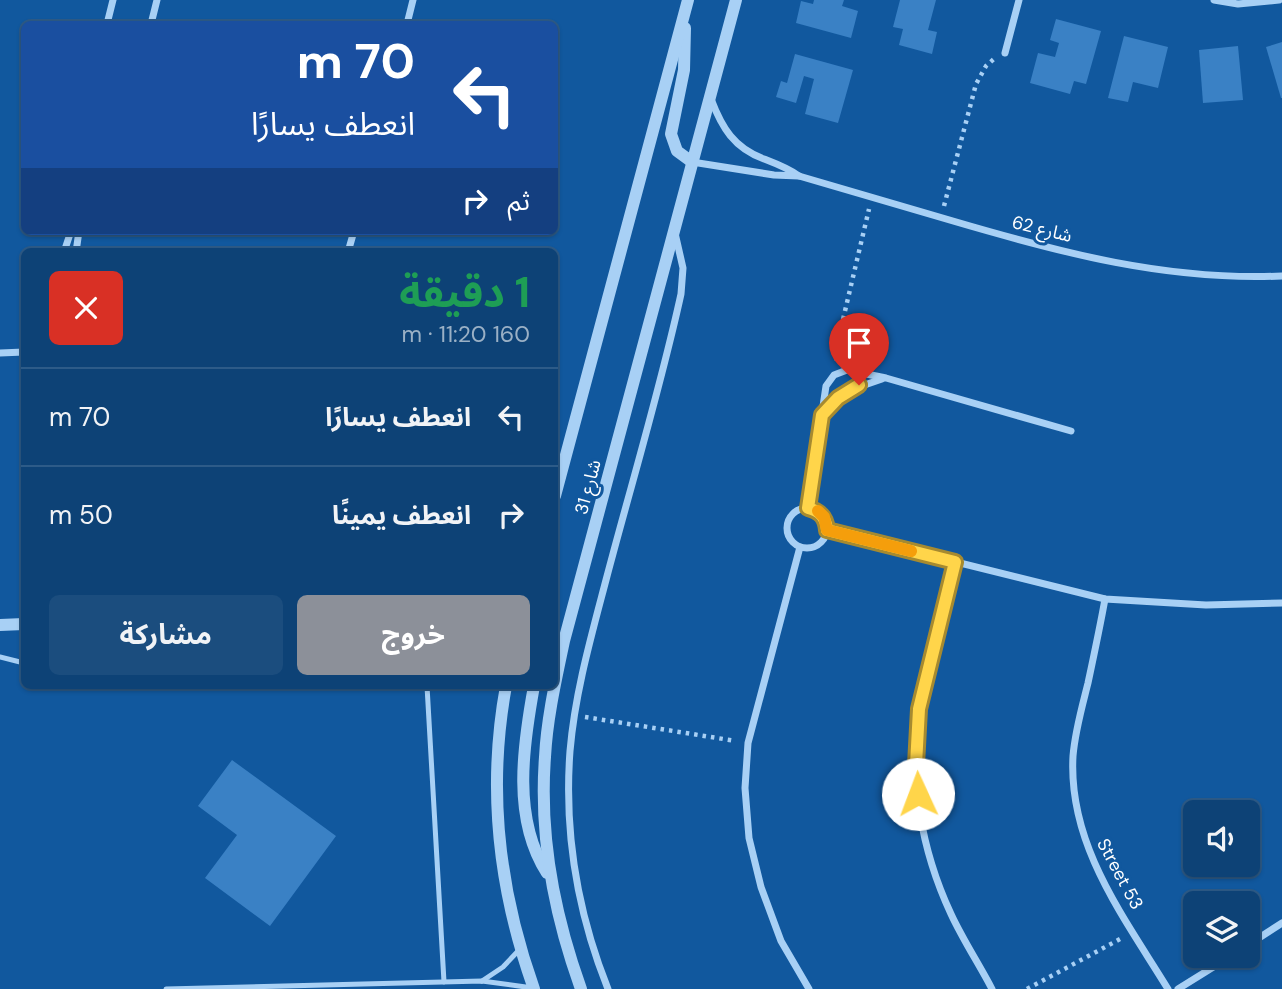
<!DOCTYPE html>
<html lang="ar">
<meta charset="utf-8">
<style>
body{margin:0;font-family:"DM Sans","Noto Sans Arabic",sans-serif;background:#1b4d7e;color:#f1f3f6;direction:rtl;height:100vh;display:flex;flex-direction:column;font-size:26px;white-space:nowrap}
*{box-sizing:border-box;margin:0}
p{font-size:23px;color:#9ab0c5}
.icon{flex:none;width:38px;height:38px;fill:none;stroke:currentColor;stroke-width:2;stroke-linecap:round;stroke-linejoin:round}
.map{position:relative;flex:1;overflow:hidden;direction:ltr}
.drawer{position:absolute;left:21px;top:248px;width:537px;height:441px;display:flex;flex-direction:column;background:#0d4276;border-radius:10px;box-shadow:0 2px 5px #0004,0 0 0 2px #2d5b88;direction:rtl}
.drawer>*{flex:none}
.guide{position:absolute;left:21px;top:21px;width:537px;height:214px;border-radius:10px;box-shadow:0 2px 5px #0004,0 0 0 2px #2d5b88;direction:rtl;background:#1a4fa0;color:#fff;overflow:hidden}
.controls{position:absolute;left:1183px;top:800px;display:grid;gap:14px}
.controls a{display:grid;place-items:center;width:77px;height:77px;border-radius:10px;background:#0d4276;box-shadow:0 2px 5px #0004,0 0 0 2px #2d5b88;font-size:35px}
.pin{position:absolute;display:grid;place-items:center;width:60px;height:60px;color:#fff;margin:-72px -30px;border-radius:50% 50% 50% 0;rotate:-45deg;box-shadow:0 0 7px #0007}
.pin .icon{rotate:45deg}
.me{position:absolute;width:77px;margin:-38px;rotate:358deg;stroke-linejoin:round;filter:drop-shadow(0 0 5px #0008)}
.turn{display:flex;align-items:center;gap:24px;height:147px;padding:0 28px;font-size:32px}
.turn .icon{width:91px;height:91px;stroke-width:2.5}
.turn b{display:block;font-size:49px;line-height:60px}
.then{display:flex;align-items:center;height:66px;padding:0 28px;background:#0003;gap:14px;font-size:26px}
.round{display:grid;place-items:center;flex:none;width:74px;height:74px;border-radius:10px;background:#1b4d7e}
.head{display:flex;align-items:center;justify-content:space-between;height:119px;padding:0 28px}
h1{font-size:42px;font-weight:700;line-height:52px;color:#1e9e55}
.button{display:flex;gap:14px;margin-top:auto;padding:14px 28px}
.button a{flex:1;height:80px;border-radius:10px;background:#8c9099;color:#fff;font-size:28px;font-weight:700;line-height:80px;text-align:center}
.button a+a{background:#1b4d7e;color:#f1f3f6}
ul{padding:0;list-style:none}
li{display:flex;align-items:center;gap:21px;height:98px;padding:0 28px;border-top:2px solid #2d5b88}
li div{flex:1}
li b{display:block;font-size:26px}
li em{font-style:normal}
.map>svg:first-child{display:block}
.building{fill:#3a81c5}
.lines{fill:none;stroke-linecap:round;stroke-linejoin:round}
.path{stroke:#a8d0f5;stroke-width:4.5;stroke-dasharray:3.5 5;stroke-linecap:butt}
.service{stroke:#a8d0f5;stroke-width:5}
.minor{stroke:#a8d0f5;stroke-width:7}
.tertiary{stroke:#a8d0f5;stroke-width:12}
.route-casing{stroke:#a68a30;stroke-width:18}
.route{stroke:#ffd54a;stroke-width:12}
.slow{stroke:#f59e0b;stroke-width:12}
.labels{text-anchor:middle;dominant-baseline:central;stroke-width:6;stroke-linejoin:round;paint-order:stroke}
.street-label{font-size:18px;fill:#fff;stroke:#11589e}
</style>
<div class="map">
<svg width="1282" height="989" viewBox="0 0 1282 989">
<rect width="100%" height="100%" fill="#11589e"/>
<g class="building">
<polygon points="814,0 844,0 842,6 858,11 851,38 796,23 801,1 813,4"/>
<polygon points="900,0 936,0 928,30 937,32 932,54 899,45 903,29 893,27"/>
<polygon points="1056,19 1101,31 1086,84 1074,81 1070,94 1030,83 1038,53 1055,57 1059,43 1050,40"/>
<polygon points="1124,36 1168,47 1158,88 1133,82 1128,102 1108,98"/>
<polygon points="1282,42 1282,98 1281,98 1266,47"/>
<polygon points="1238,46 1243,100 1203,103 1199,50"/>
<polygon points="795,54 853,70 838,123 805,114 814,79 804,76 796,103 776,97 781,81 787,83"/>
<polygon points="232,760 336,836 270,926 205,878 237,835 198,806"/>
</g>
<g class="lines">
<g class="path">
<polyline points="944,206 976,84 986,66 995,58"/>
<polyline points="837,361 837,345 869,209"/>
<polyline points="585,717 736,741"/>
<polyline points="1027,989 1122,938"/>
</g>
<g class="service">
<polyline points="0,657 24,663"/>
<polyline points="427,686 444,982"/>
<polyline points="482,981 503,967 520,949"/>
<polyline points="166,989 482,981 533,988"/>
</g>
<g class="minor">
<polyline points="1214,0 1238,4 1279,0"/>
<polyline points="107,24 113,0"/>
<polyline points="151,24 157,0"/>
<polyline points="407,24 413,0"/>
<polyline points="1005,53 1019,0"/>
<path d="M711 99C722 128 734 148 764 159 777 164 788 168 799 176 850 191 902 206 953 221 1062 253 1167 281 1282 276"/>
<polyline points="692,162 774,175 799,176"/>
<polyline points="64,252 71,231"/>
<polyline points="76,252 79,231"/>
<polyline points="348,252 354,231"/>
<polyline points="0,353 24,352"/>
<polyline points="822,415 847,391 882,379"/>
<polyline points="808,508 826,386 834,375 847,370 886,378 1071,431"/>
<circle cx="807" cy="528" r="20"/>
<polyline points="827,530 1105,599 1206,605 1282,603"/>
<polyline points="800,547 748,743 745,788 749,838 761,887 781,941 809,989"/>
<path d="M955 562C943 610 929 658 920 707 907 775 922 852 951 914 963 940 979 964 992 989"/>
<path d="M1105 599C1100 627 1094 655 1088 683 1082 707 1075 731 1073 756 1068 845 1124 917 1168 989"/>
<polyline points="1248,945 1282,923"/>
<path d="M608 989C578 914 564 832 570 751 575 693 591 637 606 580 631 485 660 390 681 294L683 268 675 233"/>
<polyline points="1178,989 1231,956"/>
</g>
<g class="tertiary">
<polyline points="685,28 684,70 671,134 677,151 692,162"/>
<polyline points="555,496 688,0"/>
<polyline points="0,625 24,624"/>
<path d="M506 686C487 789 499 891 534 989"/>
<path d="M534 686C523 746 512 819 547 873"/>
<path d="M581 989C554 914 539 837 545 757 547 718 556 679 564 641L736 0"/>
</g>
</g>
<g class="lines">
<g class="route-casing">
<path id="route" d="M859 385 838 398 822 415 808 508C820 511 826 517 827 530L955 562 919 709 916 765 918 794"/>
</g>
<use href="#route" class="route"/>
<polyline class="slow" points="818,511 824,517 827,530 911,551"/>
</g>
<g class="labels">
<g class="street-label">
<text transform="translate(1042 229) rotate(14)">شارع 62</text>
<text transform="translate(588 487) rotate(-75)">شارع 31</text>
<text transform="translate(1120 874) rotate(62)">Street 53</text>
</g>
</g>
</svg>
<div class="controls">
<a><svg class="icon" aria-label="sound" viewBox="0 0 24 24"><path d="M4 9h4l5-4v14l-5-4H4zM17 9q2 3 0 6"/></svg></a>
<a><svg class="icon" aria-label="layers" viewBox="0 0 24 24"><path d="M12 4l9 5-9 5-9-5zM3 14l9 5 9-5"/></svg></a>
</div>
<div class="pin" style="left:859px;top:385px;background:#d93025"><svg class="icon" aria-label="arrive" viewBox="0 0 24 24"><path d="M6 21V4h12l-3 4 3 4H6"/></svg></div>
<svg class="me" style="left:918px;top:794px" viewBox="-20 -20 40 40"><circle r="19" fill="#fff"/><path d="M0-13L10 11 0 6-10 11z" fill="#ffd54a"/></svg>
<div class="guide">
<div class="turn"><svg class="icon" aria-label="left" viewBox="0 0 24 24"><path d="M17 20v-9H6M10 6l-5 5 5 5"/></svg><div><b>70 m</b>انعطف يسارًا</div></div>
<div class="then">ثم<svg class="icon" aria-label="right" viewBox="0 0 24 24"><path d="M7 20v-9h11M14 6l5 5-5 5"/></svg></div>
</div>
<section class="drawer">
<div class="head"><div><h1>1 دقيقة</h1><p>160 m · 11:20</p></div><a class="round" style="background:#d93025;color:#fff"><svg class="icon" aria-label="close" viewBox="0 0 24 24"><path d="M6 6l12 12M18 6L6 18"/></svg></a></div>
<ul>
<li><svg class="icon" aria-label="left" viewBox="0 0 24 24"><path d="M17 20v-9H6M10 6l-5 5 5 5"/></svg><div><b>انعطف يسارًا</b></div><em>70 m</em></li>
<li><svg class="icon" aria-label="right" viewBox="0 0 24 24"><path d="M7 20v-9h11M14 6l5 5-5 5"/></svg><div><b>انعطف يمينًا</b></div><em>50 m</em></li>
</ul>
<div class="button"><a>خروج</a><a>مشاركة</a></div>
</section>
</div>
